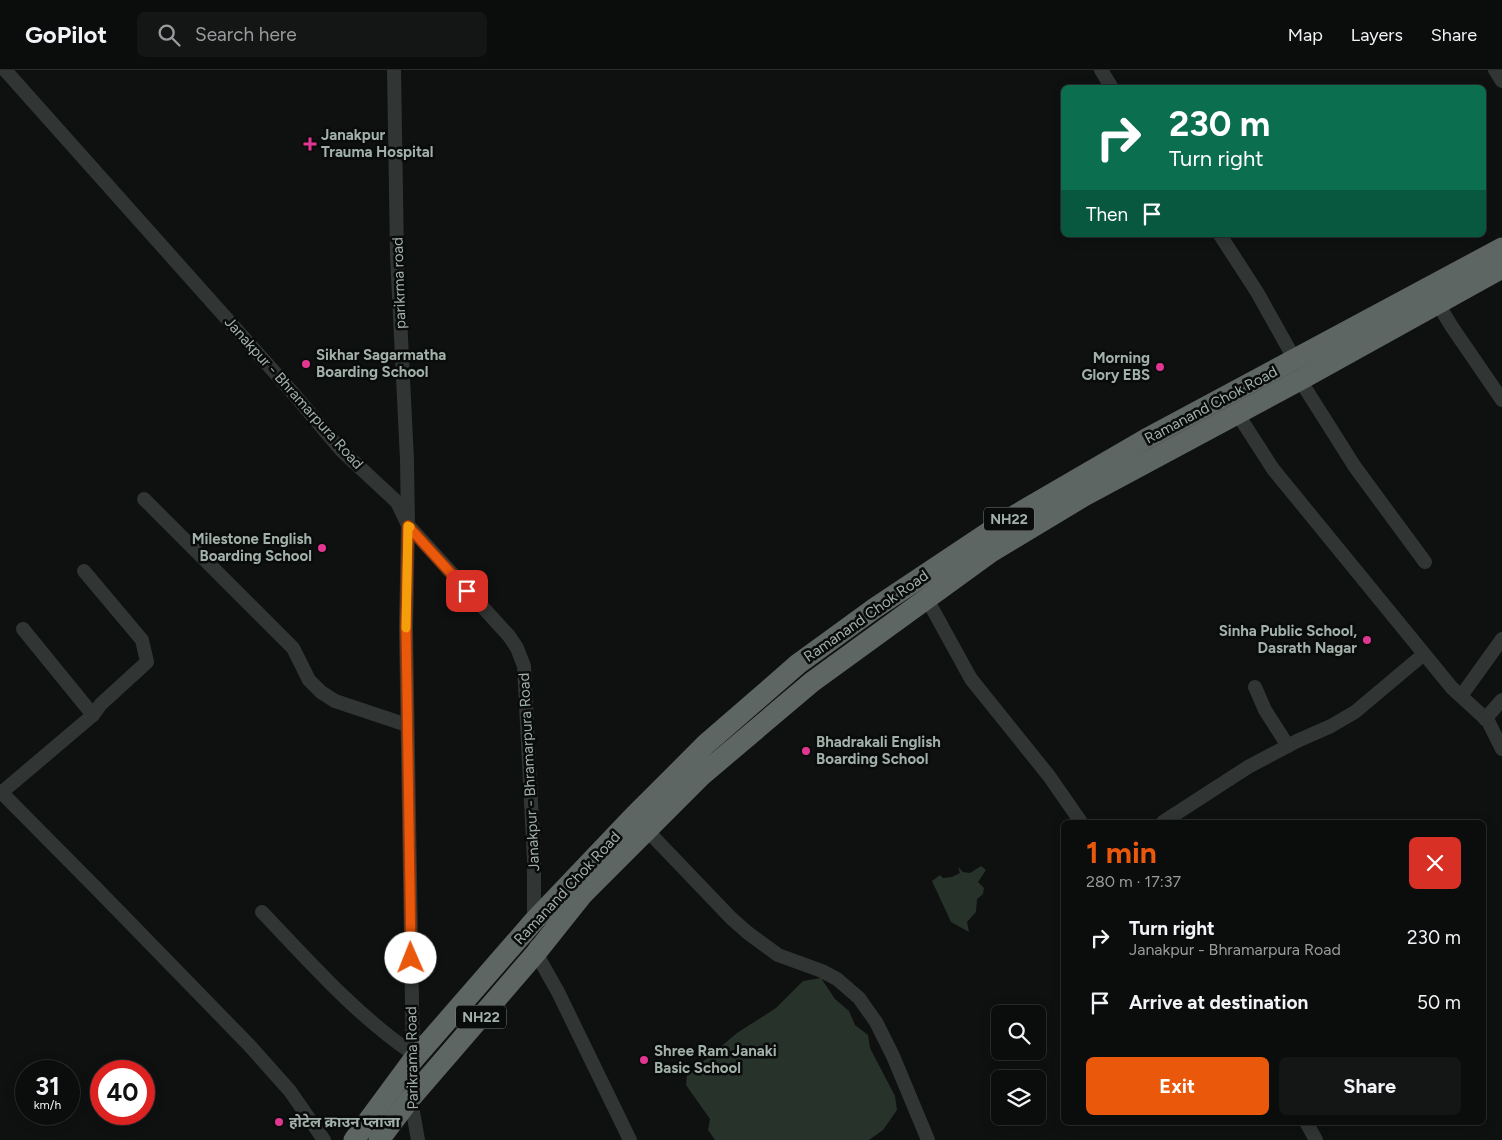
<!DOCTYPE html>
<meta charset="utf-8">
<style>
body{margin:0;font-family:Figtree,"Noto Sans Devanagari",sans-serif;background:#141515;color:#f1f3f6;height:100vh;display:flex;flex-direction:column;font-size:19px;white-space:nowrap}
*{box-sizing:border-box;margin:0}
p{font-size:16px;color:#9a9b9d}
.icon{flex:none;width:28px;height:28px;fill:none;stroke:currentColor;stroke-width:2;stroke-linecap:round;stroke-linejoin:round}
.map{position:relative;flex:1;overflow:hidden}
.panel{position:absolute;left:1061px;top:750px;width:425px;height:305px;display:flex;flex-direction:column;background:#0b0c0c;border-radius:8px;box-shadow:0 2px 12px #0003,0 0 0 1px #2b2c2d}
.panel>*{flex:none}
.hud{position:absolute;left:1061px;top:15px;width:425px;height:152px;border-radius:8px;box-shadow:0 2px 12px #0003,0 0 0 1px #2b2c2d;background:#0b6e4f;color:#fff;overflow:hidden}
.controls{position:absolute;left:991px;top:935px;display:grid;gap:10px}
.controls a{display:grid;place-items:center;width:55px;height:55px;border-radius:8px;background:#0b0c0c;box-shadow:0 2px 12px #0003,0 0 0 1px #2b2c2d;font-size:25px}
.speed{position:absolute;left:15px;top:990px;display:flex;gap:10px;font-size:25px;font-weight:700;text-align:center}
.speed>*{display:grid;place-content:center;width:65px;height:65px;border-radius:50%;background:#0b0c0c;box-shadow:0 2px 12px #0003,0 0 0 1px #2b2c2d;line-height:1}
.speed small{font-size:12px;font-weight:400}
.speed .limit{border:8px solid #d22;background:#fff;color:#111}
.pin{position:absolute;display:grid;place-items:center;width:42px;height:42px;color:#fff;margin:-21px;border-radius:10px;box-shadow:0 2px 8px #0006}
.me{position:absolute;width:55px;margin:-28px;rotate:359deg;stroke-linejoin:round;filter:drop-shadow(0 0 4px #0008)}
.turn{display:flex;align-items:center;gap:18px;height:105px;padding:0 25px;font-size:22px}
.turn .icon{width:65px;height:65px;stroke-width:2.5}
.turn b{display:block;font-size:35px;line-height:42px}
.then{display:flex;align-items:center;height:48px;padding:0 25px;background:#0003;gap:10px;font-size:19px}
.round{display:grid;place-items:center;flex:none;width:52px;height:52px;border-radius:8px;background:#141515}
.headline{display:flex;align-items:center;justify-content:space-between;height:85px;padding:0 25px}
h1{font-size:30px;font-weight:700;line-height:38px;color:#ea580c}
.primary-button{display:flex;gap:10px;margin-top:auto;padding:10px 25px}
.primary-button a{flex:1;height:58px;border-radius:8px;background:#ea580c;color:#fff;font-size:20px;font-weight:700;line-height:58px;text-align:center}
.primary-button a+a{background:#141515;color:#f1f3f6}
ul{padding:0;list-style:none}
li{display:flex;align-items:center;gap:15px;height:65px;padding:0 25px}
li div{flex:1}
li b{display:block;font-size:19px}
li em{font-style:normal}
header{display:flex;align-items:center;gap:30px;box-sizing:border-box;height:70px;padding:0 25px;background:#0b0c0c;border-bottom:1px solid #2b2c2d}
header strong{font-size:24px}
nav{display:flex;gap:28px;margin-inline-start:auto;font-size:18px}
.search{width:350px;height:45px;background:#141515;display:flex;align-items:center;gap:12px;box-sizing:border-box;padding:0 18px;border-radius:8px;color:#9a9b9d;font-size:19px}
.map>svg:first-child{display:block}
.water{fill:#27332a}
.lines{fill:none;stroke-linecap:round;stroke-linejoin:round}
.minor{stroke:#313533;stroke-width:14}
.highway{stroke:#5d6662;stroke-width:21}
.route-casing{stroke:#983908;stroke-width:12}
.route{stroke:#ea580c;stroke-width:9}
.slow{stroke:#f59e0b;stroke-width:9}
.poi-dot{fill:#e23693;stroke:#0a0b0b;stroke-width:2}
.labels{text-anchor:middle;dominant-baseline:central;stroke-width:5;stroke-linejoin:round;paint-order:stroke}
.shield{fill:#0a0b0b;stroke:#747e7a;stroke-width:1}
.shield-label{font-size:14px;font-weight:bold;fill:#a1b0a9}
.poi-label{font-size:15px;font-weight:bold;fill:#a1b0a9;stroke:#0a0b0b;text-anchor:start}
.street-label{font-size:15px;fill:#a1b0a9;stroke:#0a0b0b}
</style>
<header>
<strong>GoPilot</strong>
<div class="search"><svg class="icon" aria-label="search" viewBox="0 0 24 24"><circle cx="10" cy="10" r="6"/><path d="M15 15l6 6"/></svg>Search here</div>
<nav><a>Map</a><a>Layers</a><a>Share</a></nav>
</header>
<div class="map">
<svg width="1502" height="1070" viewBox="0 0 1502 1070">
<rect width="100%" height="100%" fill="#0f1010"/>
<g class="water">
<polygon points="981,796 986,800 978,812 984,818 983,824 977,829 976,842 967,852 969,862 951,852 932,811 940,805 943,808 952,807 960,803 958,797 963,802 970,803"/>
<polygon points="821,908 835,929 849,941 855,955 868,965 870,978 895,1026 897,1040 883,1060 869,1070 715,1070 708,1060 710,1049 686,1015 687,1005 737,963 776,938 803,911"/>
</g>
<g class="lines">
<g class="minor">
<polyline points="5,0 293,323 341,380 397,432 408,455 509,566 517,578 524,596 534,790 534,854"/>
<polyline points="394,0 397,185 407,390 408,455 406,557 413,994"/>
<polyline points="1101,0 1112,18"/>
<polyline points="1495,0 1502,11"/>
<polyline points="1220,165 1257,222 1295,290"/>
<polyline points="1438,234 1452,257 1502,330"/>
<polyline points="1300,310 1355,397 1425,492"/>
<polyline points="1237,343 1273,399 1452,618 1488,651 1502,679"/>
<polyline points="144,429 293,578 309,610 321,622 335,631 407,655"/>
<polyline points="927,529 971,609 1049,706 1081,752"/>
<polyline points="23,559 93,645"/>
<polyline points="1255,617 1265,640 1288,676"/>
<polyline points="1461,626 1502,569"/>
<polyline points="1485,649 1502,630"/>
<polyline points="0,721 100,822 249,975 290,1021 324,1070"/>
<polyline points="1,723 93,645 101,634 147,592 142,570 84,501"/>
<polyline points="1163,752 1248,697 1297,671 1331,656 1355,642 1424,584"/>
<polyline points="641,754 731,848 748,863 778,885 822,901 837,909 859,928 876,952 893,986 928,1070"/>
<path d="M262 842C309 891 355 944 412 983"/>
<polyline points="536,876 536,883 558,922 630,1070"/>
<polyline points="410,1025 418,1070"/>
<polyline points="1306,1052 1316,1070"/>
</g>
<g class="highway">
<polyline points="354,1070 413,990 534,851 633,747 706,674 798,594 875,538 1007,450 1146,369 1502,178"/>
<polyline points="379,1070 410,1029 536,883 583,824 701,706 812,612 991,482 1084,426 1300,310 1502,198"/>
</g>
</g>
<g class="lines">
<g class="route-casing">
<polyline id="route" points="411,888 406,557 408,456 467,521"/>
</g>
<use href="#route" class="route"/>
<polyline class="slow" points="406,558 408,456 410,457"/>
</g>
<g class="poi-dot">
<path d="M307.5 66.5h5v5h5v5h-5v5h-5v-5h-5v-5h5z"/>
<circle cx="306" cy="294" r="5"/>
<circle cx="1160" cy="297" r="5"/>
<circle cx="322" cy="478" r="5"/>
<circle cx="1367" cy="570" r="5"/>
<circle cx="806" cy="681" r="5"/>
<circle cx="644" cy="990" r="5"/>
<circle cx="279" cy="1052" r="5"/>
</g>
<g class="labels">
<g class="shield">
<rect x="984" y="437.5" width="50" height="23" rx="4"/>
<rect x="456" y="935.5" width="50" height="23" rx="4"/>
</g>
<g class="shield-label">
<text x="1009" y="449">NH22</text>
<text x="481" y="947">NH22</text>
</g>
<g class="poi-label">
<text x="321" y="65">Janakpur<tspan x="321" dy="17">Trauma Hospital</tspan></text>
<text x="316" y="285">Sikhar Sagarmatha<tspan x="316" dy="17">Boarding School</tspan></text>
<text x="1150" y="288" text-anchor="end">Morning<tspan x="1150" dy="17">Glory EBS</tspan></text>
<text x="312" y="469" text-anchor="end">Milestone English<tspan x="312" dy="17">Boarding School</tspan></text>
<text x="1357" y="561" text-anchor="end">Sinha Public School,<tspan x="1357" dy="17">Dasrath Nagar</tspan></text>
<text x="816" y="672">Bhadrakali English<tspan x="816" dy="17">Boarding School</tspan></text>
<text x="654" y="981">Shree Ram Janaki<tspan x="654" dy="17">Basic School</tspan></text>
<text x="289" y="1052">होटेल क्राउन प्लाजा</text>
</g>
<g class="street-label">
<text transform="translate(399 213) rotate(-92)">parikrma road</text>
<text transform="translate(294 323) rotate(48)">Janakpur - Bhramarpura Road</text>
<text transform="translate(1211 335) rotate(-28)">Ramanand Chok Road</text>
<text transform="translate(866 546) rotate(-35)">Ramanand Chok Road</text>
<text transform="translate(529 702) rotate(-93)">Janakpur - Bhramarpura Road</text>
<text transform="translate(567 818) rotate(-47)">Ramanand Chok Road</text>
<text transform="translate(412 988) rotate(-91)">Parikrama Road</text>
</g>
</g>
</svg>
<div class="controls">
<a><svg class="icon" aria-label="search" viewBox="0 0 24 24"><circle cx="10" cy="10" r="6"/><path d="M15 15l6 6"/></svg></a>
<a><svg class="icon" aria-label="layers" viewBox="0 0 24 24"><path d="M12 4l9 5-9 5-9-5zM3 14l9 5 9-5"/></svg></a>
</div>
<div class="speed"><div>31<small>km/h</small></div><div class="limit">40</div></div>
<div class="pin" style="left:467px;top:521px;background:#d93025"><svg class="icon" aria-label="arrive" viewBox="0 0 24 24"><path d="M6 21V4h12l-3 4 3 4H6"/></svg></div>
<svg class="me" style="left:411px;top:888px" viewBox="-20 -20 40 40"><circle r="19" fill="#fff"/><path d="M0-13L10 11 0 6-10 11z" fill="#ea580c"/></svg>
<div class="hud">
<div class="turn"><svg class="icon" aria-label="right" viewBox="0 0 24 24"><path d="M7 20v-9h11M14 6l5 5-5 5"/></svg><div><b>230 m</b>Turn right</div></div>
<div class="then">Then<svg class="icon" aria-label="arrive" viewBox="0 0 24 24"><path d="M6 21V4h12l-3 4 3 4H6"/></svg></div>
</div>
<section class="panel">
<div class="headline"><div><h1>1 min</h1><p>280 m · 17:37</p></div><a class="round" style="background:#d93025;color:#fff"><svg class="icon" aria-label="close" viewBox="0 0 24 24"><path d="M6 6l12 12M18 6L6 18"/></svg></a></div>
<ul>
<li><svg class="icon" aria-label="right" viewBox="0 0 24 24"><path d="M7 20v-9h11M14 6l5 5-5 5"/></svg><div><b>Turn right</b><p>Janakpur - Bhramarpura Road</p></div><em>230 m</em></li>
<li><svg class="icon" aria-label="arrive" viewBox="0 0 24 24"><path d="M6 21V4h12l-3 4 3 4H6"/></svg><div><b>Arrive at destination</b></div><em>50 m</em></li>
</ul>
<div class="primary-button"><a>Exit</a><a>Share</a></div>
</section>
</div>
